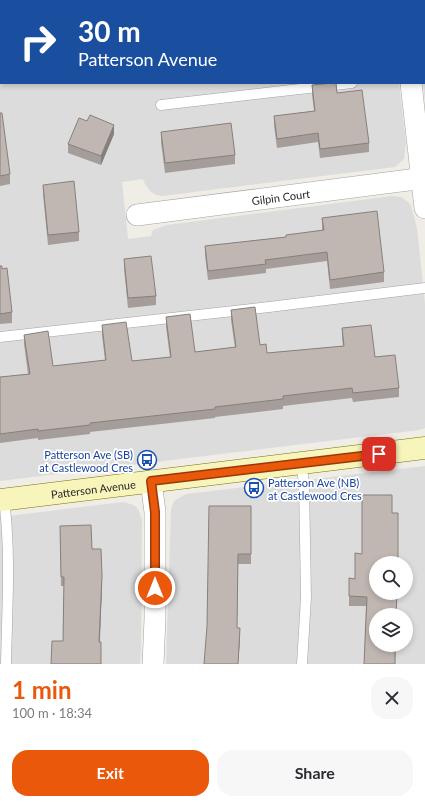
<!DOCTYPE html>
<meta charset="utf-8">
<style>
body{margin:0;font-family:Lato,sans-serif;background:#f7f7f7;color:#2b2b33;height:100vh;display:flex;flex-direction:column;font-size:15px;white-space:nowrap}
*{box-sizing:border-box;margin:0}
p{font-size:13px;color:#7c7c81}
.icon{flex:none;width:22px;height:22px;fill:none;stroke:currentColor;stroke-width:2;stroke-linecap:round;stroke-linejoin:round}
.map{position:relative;height:664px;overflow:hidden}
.drawer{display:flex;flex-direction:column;background:#fff;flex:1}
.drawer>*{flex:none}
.guide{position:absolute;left:0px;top:0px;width:425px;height:84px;box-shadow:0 2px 6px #0003;background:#1a4fa0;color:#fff;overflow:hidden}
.tools{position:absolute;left:369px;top:556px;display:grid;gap:8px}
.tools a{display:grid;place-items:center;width:44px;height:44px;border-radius:50%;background:#fff;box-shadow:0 2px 6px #0003;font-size:20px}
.pin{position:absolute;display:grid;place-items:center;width:34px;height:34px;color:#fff;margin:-17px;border-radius:8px;box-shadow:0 2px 6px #0006}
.me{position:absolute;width:44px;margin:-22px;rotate:0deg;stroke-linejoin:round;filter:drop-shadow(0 0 3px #0008)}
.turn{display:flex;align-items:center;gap:14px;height:84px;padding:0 12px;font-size:18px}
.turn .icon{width:52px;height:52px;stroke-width:2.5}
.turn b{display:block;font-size:28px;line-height:34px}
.round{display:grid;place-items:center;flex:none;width:42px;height:42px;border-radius:16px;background:#f7f7f7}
.head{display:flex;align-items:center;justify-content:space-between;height:68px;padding:0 12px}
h1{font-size:24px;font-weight:700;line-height:30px;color:#ea580c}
.button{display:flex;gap:8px;margin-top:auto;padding:8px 12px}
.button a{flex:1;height:46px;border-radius:16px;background:#ea580c;color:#fff;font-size:16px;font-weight:700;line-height:46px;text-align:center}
.button a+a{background:#f7f7f7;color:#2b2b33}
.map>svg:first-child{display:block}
.residential{fill:#dddcdc;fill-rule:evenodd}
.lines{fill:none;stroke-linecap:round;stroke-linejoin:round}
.lane-casing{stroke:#a3a3a3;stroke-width:11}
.street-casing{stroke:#a3a3a3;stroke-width:22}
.secondary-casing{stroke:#747508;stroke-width:23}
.lane{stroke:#fff;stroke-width:10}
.street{stroke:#fff;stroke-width:21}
.secondary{stroke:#f8f5bc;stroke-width:22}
.wall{fill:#a59d99}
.shaded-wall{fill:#86807d}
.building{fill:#c0b7b2;stroke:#86807d}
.route-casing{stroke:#983908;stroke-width:10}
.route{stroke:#ea580c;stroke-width:7}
.labels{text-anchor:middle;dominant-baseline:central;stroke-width:3.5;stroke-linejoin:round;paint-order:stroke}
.street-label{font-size:11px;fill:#1f1f1f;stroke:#fff}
.transit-label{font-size:11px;fill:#164399;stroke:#fff;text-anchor:end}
</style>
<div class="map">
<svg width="425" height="664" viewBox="0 0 425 664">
<rect width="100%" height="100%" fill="#f0ece6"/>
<g class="residential">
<polygon points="0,0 390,0 390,1 1,1 1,83 399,83 406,143 404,159 395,167 162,196 156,195 151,192 145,184 143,179 122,182 128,239 151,236 153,230 167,225 392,196 401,197 408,202 411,206 417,228 425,304 425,428 419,430 0,481"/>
<polygon points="414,0 425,0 425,102 423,83 424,83 424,1"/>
<path d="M425 466V664H166L171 509 174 501 186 494ZM376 563H406V593H376ZM376 615H406V645H376Z"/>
<polygon points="123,502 134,505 138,509 142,520 141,648 140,664 0,664 0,517"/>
</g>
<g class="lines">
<g class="lane-casing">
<g id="lane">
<polyline points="424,74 425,74"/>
<polyline points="161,105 352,83"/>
<polyline points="0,337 269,307 425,288"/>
<polyline points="301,463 304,483 306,597 302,664"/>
<path d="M4 499C11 554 7 609 6 664"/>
</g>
</g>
<g class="street-casing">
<g id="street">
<polyline points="401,0 401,1"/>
<polyline points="411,83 425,208"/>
<path id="s1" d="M137 215 425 178"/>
<polyline points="151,481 155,512 155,619 153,664"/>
</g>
</g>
<g class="secondary-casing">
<g id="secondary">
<path id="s2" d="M0 500 425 448"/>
</g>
</g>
<use href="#lane" class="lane"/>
<use href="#street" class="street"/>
<use href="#secondary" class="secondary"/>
</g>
<g class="wall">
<polygon points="0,0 364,0 364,1 1,1 1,54 0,54"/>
<polygon points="312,85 337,93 369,143 369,152 320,158 318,142 277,148 274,125 274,116 314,111 312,94"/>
<polygon points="0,113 10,174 10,184 0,186"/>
<polygon points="161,132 235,155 235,164 165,173 161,142"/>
<polygon points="114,134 101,165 68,153 68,144"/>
<polygon points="43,185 79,232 79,241 48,245 43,194"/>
<polygon points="322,218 384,272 384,282 330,289 327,261 266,269 266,273 208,280 205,255 205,246 286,237 322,230"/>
<polygon points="124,259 156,296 156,305 128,308 124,269"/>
<polygon points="0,266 12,312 12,323 0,324"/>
<polygon points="231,310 267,353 343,346 342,337 342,328 375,357 399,388 399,397 353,402 352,398 283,406 283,409 215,417 215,418 90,432 90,434 38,440 38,438 0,443 0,377 28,374 24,344 24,335 53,366 105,360 102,335 102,325 132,361 170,357 166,327 166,317 195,352 235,348 231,320"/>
<polygon points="251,506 251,564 238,564 237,628 240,639 238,664 204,664"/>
<polygon points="60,526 92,549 102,586 100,642 63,641 64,586 61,586"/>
<polygon points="376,563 397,593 397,615 376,615 396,645 395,664 364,664 366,606 349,606 349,578 355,579"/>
</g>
<g class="shaded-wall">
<polygon points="114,125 114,134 101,165 101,156"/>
<polygon points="102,576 102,586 99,652 99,642"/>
<polygon points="240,628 240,639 238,664"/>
</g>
<g class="building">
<polygon points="0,0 300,0 293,1 1,1 1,44 0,44"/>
<rect x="337" y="0" width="21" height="1"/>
<polygon points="332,83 336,83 337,93 362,90 369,143 320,149 318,133 277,139 274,116 315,111 312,85"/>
<polygon points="0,113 2,113 10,174 0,176"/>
<polygon points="90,115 114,125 101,156 68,144 79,118 87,121"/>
<polygon points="231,123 235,155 165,163 161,132"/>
<polygon points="74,181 79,232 48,235 43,185"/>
<polygon points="377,211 384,272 330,280 327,252 265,260 266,264 208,271 205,246 286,237 286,235 324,230 322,218"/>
<polygon points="151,256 156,296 128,298 124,259"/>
<polygon points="0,266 2,266 2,269 7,268 12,312 0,314"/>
<polygon points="255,307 260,345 266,344 267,353 344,346 342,328 371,325 375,357 395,355 399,388 353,393 352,388 283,396 283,399 215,407 215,409 90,423 90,425 38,431 38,429 0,434 0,377 30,374 24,335 48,331 53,366 106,360 102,325 126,322 132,361 171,357 166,317 190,314 195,352 236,347 231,310"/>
<polygon points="362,495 392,495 392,513 398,513 398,563 376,563 376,593 397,593 396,615 376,615 376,645 395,645 395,664 364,664 367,597 349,596 349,578 355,579 355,553 362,554"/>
<polygon points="209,506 251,506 251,554 238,554 237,628 240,628 238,664 204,664 207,626"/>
<polygon points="91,525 92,549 101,549 102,576 99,642 101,642 101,664 51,664 52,641 63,641 64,577 61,577 60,526"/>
</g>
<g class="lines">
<g class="route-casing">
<polyline id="route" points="155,588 155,512 151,481 379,454"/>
</g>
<use href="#route" class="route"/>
</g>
<defs>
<g id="bus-ring" transform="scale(1)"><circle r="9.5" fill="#fff" stroke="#1a4fb4" stroke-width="1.5"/><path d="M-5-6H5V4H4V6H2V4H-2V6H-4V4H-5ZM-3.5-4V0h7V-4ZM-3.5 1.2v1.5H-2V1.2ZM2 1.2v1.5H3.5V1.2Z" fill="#1a4fb4"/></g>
</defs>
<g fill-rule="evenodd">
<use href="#bus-ring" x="147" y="460"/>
<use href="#bus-ring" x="254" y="488"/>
</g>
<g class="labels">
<g class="street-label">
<text stroke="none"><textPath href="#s1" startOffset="145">Gilpin Court</textPath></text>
<text stroke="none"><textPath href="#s2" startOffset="94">Patterson Avenue</textPath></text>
</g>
<g class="transit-label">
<text x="133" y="454">Patterson Ave (SB)<tspan x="133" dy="13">at Castlewood Cres</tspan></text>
<text x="268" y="482" text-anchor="start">Patterson Ave (NB)<tspan x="268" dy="13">at Castlewood Cres</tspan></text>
</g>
</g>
</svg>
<div class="tools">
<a><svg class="icon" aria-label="search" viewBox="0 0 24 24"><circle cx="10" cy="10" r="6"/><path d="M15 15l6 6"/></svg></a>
<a><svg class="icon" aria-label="layers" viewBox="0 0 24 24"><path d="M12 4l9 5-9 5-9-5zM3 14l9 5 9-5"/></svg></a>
</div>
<div class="pin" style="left:379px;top:454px;background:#d93025"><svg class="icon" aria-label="arrive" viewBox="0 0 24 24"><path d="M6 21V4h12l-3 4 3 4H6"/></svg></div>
<svg class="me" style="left:155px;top:588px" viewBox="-20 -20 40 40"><circle r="17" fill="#ea580c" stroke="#fff" stroke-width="3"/><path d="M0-11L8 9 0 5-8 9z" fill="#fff"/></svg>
<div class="guide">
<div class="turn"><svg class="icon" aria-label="right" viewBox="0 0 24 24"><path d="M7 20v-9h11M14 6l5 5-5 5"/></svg><div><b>30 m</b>Patterson Avenue</div></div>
</div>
</div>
<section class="drawer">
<div class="head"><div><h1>1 min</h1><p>100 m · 18:34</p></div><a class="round"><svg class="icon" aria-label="close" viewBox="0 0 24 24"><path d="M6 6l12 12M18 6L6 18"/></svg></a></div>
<div class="button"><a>Exit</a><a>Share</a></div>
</section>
